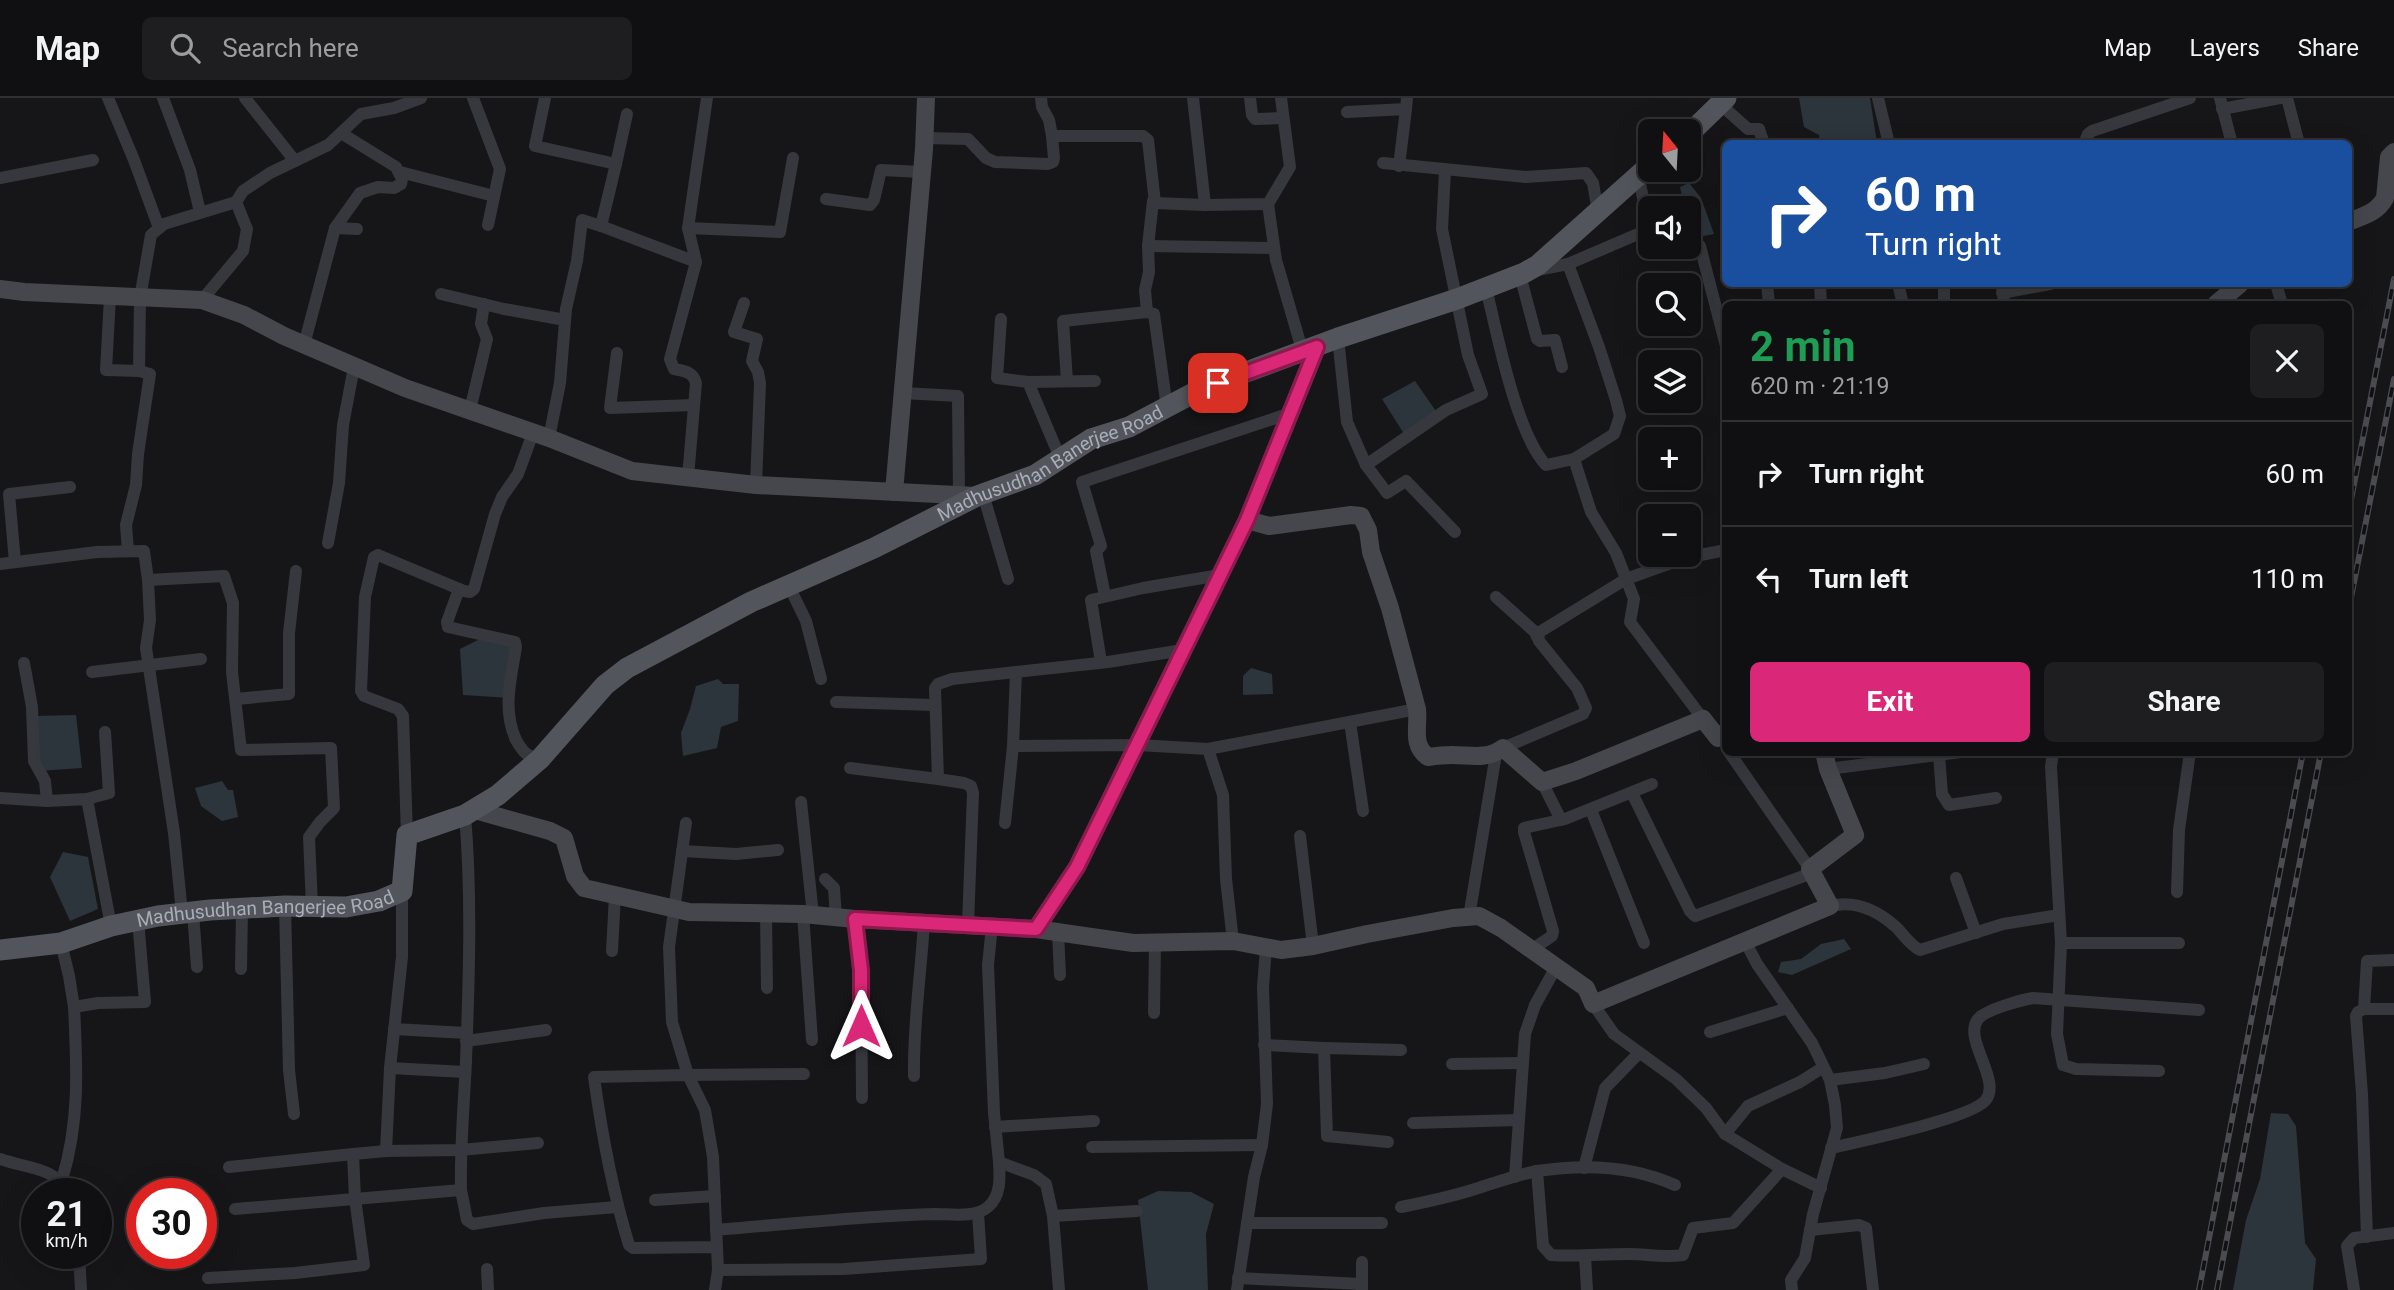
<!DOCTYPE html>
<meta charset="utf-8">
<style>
body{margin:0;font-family:Roboto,sans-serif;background:#1e1e20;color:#f1f3f6;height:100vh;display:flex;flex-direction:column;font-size:26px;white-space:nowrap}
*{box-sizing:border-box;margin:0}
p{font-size:23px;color:#9c9d9f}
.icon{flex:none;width:38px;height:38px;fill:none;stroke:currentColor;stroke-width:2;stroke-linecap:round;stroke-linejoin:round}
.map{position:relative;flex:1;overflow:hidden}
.details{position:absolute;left:1722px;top:203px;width:630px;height:455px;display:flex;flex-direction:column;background:#101012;border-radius:10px;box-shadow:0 7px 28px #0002,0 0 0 2px #303032}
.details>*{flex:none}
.banner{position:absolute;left:1722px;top:42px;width:630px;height:147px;border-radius:10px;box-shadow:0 7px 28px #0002,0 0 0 2px #303032;background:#1a4fa0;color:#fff;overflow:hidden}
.needle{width:46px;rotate:342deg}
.tools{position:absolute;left:1638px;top:21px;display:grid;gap:14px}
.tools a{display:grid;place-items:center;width:63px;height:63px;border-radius:10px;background:#101012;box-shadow:0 7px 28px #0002,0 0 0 2px #303032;font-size:35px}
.speed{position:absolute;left:21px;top:1080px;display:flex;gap:14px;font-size:35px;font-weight:700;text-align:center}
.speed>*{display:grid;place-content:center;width:91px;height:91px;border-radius:50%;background:#101012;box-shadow:0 7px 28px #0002,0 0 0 2px #303032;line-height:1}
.speed small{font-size:18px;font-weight:400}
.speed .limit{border:10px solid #d22;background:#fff;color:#111}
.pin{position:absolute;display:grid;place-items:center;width:60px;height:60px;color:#fff;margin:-30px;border-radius:14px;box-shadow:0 4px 10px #0006}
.me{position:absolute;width:77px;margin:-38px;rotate:0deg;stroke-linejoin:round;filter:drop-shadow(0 0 5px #0008)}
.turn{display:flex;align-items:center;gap:24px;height:147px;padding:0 28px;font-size:32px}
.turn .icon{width:91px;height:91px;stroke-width:2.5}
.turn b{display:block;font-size:49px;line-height:60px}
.round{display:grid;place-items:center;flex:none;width:74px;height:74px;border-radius:10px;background:#1e1e20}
.headline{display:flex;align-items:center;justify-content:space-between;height:119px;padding:0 28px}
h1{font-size:42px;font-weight:700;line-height:52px;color:#1e9e55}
.cta{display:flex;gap:14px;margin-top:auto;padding:14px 28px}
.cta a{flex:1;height:80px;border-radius:10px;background:#db2777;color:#fff;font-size:28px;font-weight:700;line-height:80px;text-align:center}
.cta a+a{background:#1e1e20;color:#f1f3f6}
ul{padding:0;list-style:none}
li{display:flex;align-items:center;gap:21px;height:105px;padding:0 28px;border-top:2px solid #303032}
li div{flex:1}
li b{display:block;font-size:26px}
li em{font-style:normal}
header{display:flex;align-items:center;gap:42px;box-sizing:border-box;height:98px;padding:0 35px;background:#101012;border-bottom:2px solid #303032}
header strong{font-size:33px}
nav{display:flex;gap:38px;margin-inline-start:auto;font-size:24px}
.search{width:490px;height:63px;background:#1e1e20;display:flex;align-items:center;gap:18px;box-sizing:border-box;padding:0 24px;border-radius:10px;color:#9c9d9f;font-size:26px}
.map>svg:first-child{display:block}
.water{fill:#2c353c}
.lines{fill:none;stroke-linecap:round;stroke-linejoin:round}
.street{stroke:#37383d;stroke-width:12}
.secondary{stroke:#45474d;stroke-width:18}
.primary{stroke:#53555c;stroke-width:21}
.rail-casing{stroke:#4a4c52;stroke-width:6}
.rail{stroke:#111113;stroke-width:3.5;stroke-dasharray:10;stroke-linecap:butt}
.route-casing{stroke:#8e194d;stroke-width:18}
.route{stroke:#db2777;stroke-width:12}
.labels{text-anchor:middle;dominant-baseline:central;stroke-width:7;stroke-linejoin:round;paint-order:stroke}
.street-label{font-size:19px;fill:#a8adb8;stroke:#111113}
</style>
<header>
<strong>Map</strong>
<div class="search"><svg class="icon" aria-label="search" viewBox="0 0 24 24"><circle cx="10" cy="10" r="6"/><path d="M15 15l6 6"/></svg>Search here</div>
<nav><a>Map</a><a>Layers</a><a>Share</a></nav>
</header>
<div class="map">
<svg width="2394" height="1192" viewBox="0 0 2394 1192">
<rect width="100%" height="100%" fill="#161618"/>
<g class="water">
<polygon points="1799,0 1870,0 1877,45 1820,45 1819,37 1804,29"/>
<polygon points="1689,85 1701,100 1714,136 1689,141 1689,110 1670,110 1669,107 1683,103 1680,89"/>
<polygon points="1415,283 1438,316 1406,339 1382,301"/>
<polygon points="486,538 515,546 510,600 463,597 460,551"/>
<polygon points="1251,570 1272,576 1273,596 1243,597 1243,578"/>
<polygon points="718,581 723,586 739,586 738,623 721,629 717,650 683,658 681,635 690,611 696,588"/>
<polygon points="76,617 82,670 38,673 34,618"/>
<polygon points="222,683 228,692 233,692 238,719 222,723 201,708 195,690"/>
<polygon points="63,754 88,759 98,811 70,823 50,779"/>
<polygon points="1844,841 1851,851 1792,877 1778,874 1781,864 1801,861 1821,846"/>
<polygon points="2271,1015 2288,1016 2296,1028 2305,1145 2316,1161 2313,1192 2233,1192 2246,1122 2260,1081"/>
<polygon points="1158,1093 1191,1094 1214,1106 1206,1136 1208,1192 1148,1192 1138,1102"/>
</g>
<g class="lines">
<g class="street">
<polyline points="108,0 134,62 159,130"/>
<polyline points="163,0 190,72 200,114"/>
<polyline points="245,0 295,63"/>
<polyline points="473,0 500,71 488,127"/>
<polyline points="545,0 535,48 616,66 601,128 582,122 577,163 566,211 560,285 549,340"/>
<polyline points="1041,0 1042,9 1049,22 1052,38"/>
<polyline points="1193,0 1205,107 1268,106 1290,69 1281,0"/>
<polyline points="1250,0 1252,17 1255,21 1283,20"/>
<polyline points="1878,0 1889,46"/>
<polyline points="2220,0 2232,46"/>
<polyline points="2287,0 2299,46"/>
<polyline points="1720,6 1748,31 1759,31 1764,46"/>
<polyline points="2222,11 2280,0"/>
<polyline points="1347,14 1406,11 1407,0"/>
<polyline points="924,40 968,41 986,60 995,64 1048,66 1053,64 1054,60 1052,38 1143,38 1148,42 1155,105 1205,107"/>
<polyline points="2084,46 2088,36 2092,33 2190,0"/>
<polyline points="1383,65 1526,79 1586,75 1593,85 1598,114"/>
<polyline points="616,66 627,16"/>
<polyline points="1399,68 1406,11"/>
<polyline points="400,74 494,98"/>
<polyline points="0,80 93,62"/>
<polyline points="826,101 870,107 874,102 881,72 922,74"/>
<polyline points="1153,103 1148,148 1149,174 1145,192 1147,214 1154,216 1167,310"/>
<polyline points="1268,106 1276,162 1303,255"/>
<path d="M601 128 696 164 670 261 674 271C685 273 693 274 696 285L688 379"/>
<polyline points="335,130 357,131"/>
<polyline points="688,130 780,134 793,60"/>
<polyline points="1689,146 1697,145 1700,148 1726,248"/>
<polyline points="1148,148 1274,150"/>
<polyline points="696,164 688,130 707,0"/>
<polyline points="1568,166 1645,133 1645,109 1638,77"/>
<polyline points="1537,172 1568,166 1599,249 1616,302 1620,318 1614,336 1574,361 1591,414 1616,455 1634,501 1630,524 1703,621"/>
<polyline points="1520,177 1537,241 1540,243 1555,242 1562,269"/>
<polyline points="1767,186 1769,206"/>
<polyline points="1820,186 1821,206"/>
<polyline points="1898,186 1903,206"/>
<polyline points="1944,186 1944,206"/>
<polyline points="2002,186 2004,206"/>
<polyline points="2276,186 2282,206"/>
<path d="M1486 190C1497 235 1516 335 1546 367L1574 361"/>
<polyline points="2002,195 2050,186"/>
<polyline points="441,196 504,211 565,222"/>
<polyline points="110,199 106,272 139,273"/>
<polyline points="202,202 243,153 247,131 236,104"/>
<polyline points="744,205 734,234 757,241 752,263 758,274 760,285 756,387"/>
<polyline points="1001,221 997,280 1028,284 1061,362"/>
<polyline points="1338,240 1347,324 1366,367 1387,395 1406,383 1455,434"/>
<polyline points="304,247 335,130 360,95 378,89 394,90 401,86 402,81 396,69 341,35"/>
<polyline points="617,255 610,310 694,307"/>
<polyline points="1067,283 1063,223 1147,214"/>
<polyline points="1028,284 1095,283"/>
<polyline points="903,295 958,298 959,397"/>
<polyline points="470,312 487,241 481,226 484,206"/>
<polyline points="1366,367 1446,312 1482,296 1468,257 1442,131 1445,73"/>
<polyline points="983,396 1008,481"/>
<polyline points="328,445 339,385 343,327 354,269"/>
<polyline points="128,453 126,427 136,387 138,356 150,276 139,273 140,200 151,137 164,126 236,104 243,93 270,75 328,47 361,16 394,10 421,0"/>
<polyline points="15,464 9,396 70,389"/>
<polyline points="0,466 97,454 144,453 148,482 224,478 233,505 232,574 241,652 331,650 334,710 320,724 309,739 312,809"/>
<polyline points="148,482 150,522 146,550 174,735 182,815"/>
<polyline points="789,488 806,523 821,581"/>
<path d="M459 491 447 524 448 529 515 544 516 549C511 581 502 611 516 642 523 654 526 658 540 661"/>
<polyline points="1105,498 1096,453 1101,448 1082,384 1291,315"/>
<polyline points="1496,499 1535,534 1537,539"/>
<polyline points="1101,564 1091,502 1143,490 1220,477"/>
<polyline points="24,565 32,609 34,663 45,683 47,703"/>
<polyline points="92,574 201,561"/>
<polyline points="236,601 289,596 289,535 296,473"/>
<polyline points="836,604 934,607"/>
<polyline points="1350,624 1363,713"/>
<polyline points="1013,648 1138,647 1208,651 1417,611"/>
<polyline points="1503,650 1583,616 1586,610 1577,590 1539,543 1538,535 1626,481 1685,460 1726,452"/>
<polyline points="1208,651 1223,697 1226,781 1233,843"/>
<polyline points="1729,654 1810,771"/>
<polyline points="2053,654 2051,669 2061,845 2057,936 2063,967 2076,971 2159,973"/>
<polyline points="1939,657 1942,696 1949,707 1996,700"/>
<polyline points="850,670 938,681"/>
<polyline points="1828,671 1961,654"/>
<polyline points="1542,684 1561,722"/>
<polyline points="1632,695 1690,813 1695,818 1812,775"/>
<polyline points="0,700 47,703 87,701 111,828"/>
<polyline points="87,701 109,695 105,634"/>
<polyline points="801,704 813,817"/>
<polyline points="1591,712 1644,845"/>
<polyline points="686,725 669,849 672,924 688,977 804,976"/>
<polyline points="1005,725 1013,648 1016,574"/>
<polyline points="407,737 403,618 398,611 364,598 361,593 365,499 374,459 378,457 464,493 470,494 474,491 495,416 502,399 518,376 533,335"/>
<polyline points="1300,738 1313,848"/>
<polyline points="682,753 736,756 778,752"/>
<polyline points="1956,780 1976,835"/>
<polyline points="825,781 834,790 836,820"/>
<polyline points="2177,794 2179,732 2190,654"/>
<polyline points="285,808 289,972 294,1016"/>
<path d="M1830 808C1855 802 1877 812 1896 829 1904 837 1910 847 1920 852L2003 826 2059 817"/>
<polyline points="193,814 197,869"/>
<polyline points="766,816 767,890"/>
<polyline points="803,816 812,942"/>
<polyline points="1469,819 1496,656"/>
<polyline points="855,821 861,872 862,1000"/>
<polyline points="968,826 973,695 971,688 964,685 938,681 935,590 938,586 952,581 1108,564 1183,552"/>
<polyline points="992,828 988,867 994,1015 999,1064 1034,1077 1046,1086 1053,1118 1059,1192"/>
<polyline points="1058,834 1060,877"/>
<polyline points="1745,843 1757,866 1812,945 1830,982 1835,1007 1837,1030 1813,1116 1805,1160 1791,1182 1792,1192"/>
<polyline points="61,845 69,878 74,909 98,905 145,904 138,822"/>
<polyline points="2061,845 2179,845"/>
<polyline points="1531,852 1552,838 1553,833 1524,734 1524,730 1565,721 1652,686"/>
<polyline points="612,853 615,797"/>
<polyline points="241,871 242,812"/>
<polyline points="1593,906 1614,936 1676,981 1706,1010 1725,1036 1782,1071 1821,1090"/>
<polyline points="2364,911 2367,863 2394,862"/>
<polyline points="1154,915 1155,845"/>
<polyline points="394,931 466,935"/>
<polyline points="1710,934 1788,910"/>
<polyline points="466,943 546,932"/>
<polyline points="1264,947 1324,950 1327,1038 1388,1044"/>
<polyline points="1324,950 1401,952"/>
<polyline points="1452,966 1522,965"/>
<polyline points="390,970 465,974"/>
<path d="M914 978C913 925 921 877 924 824"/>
<polyline points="1830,982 1885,975 1924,966"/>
<polyline points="1413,1025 1518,1022"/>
<polyline points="995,1029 1094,1023"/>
<polyline points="1725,1036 1748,1008 1800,984 1822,970"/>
<polyline points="1092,1049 1262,1047"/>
<path d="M1831 1050C1861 1043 1968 1021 1985 1003 2003 983 1962 941 1978 921 1985 912 2021 902 2033 900L2199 912"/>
<polyline points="386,1053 390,970 402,859 402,793"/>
<path d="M0 1061C27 1071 55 1068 69 1096"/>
<polyline points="229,1069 353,1056"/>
<polyline points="1584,1070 1605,990 1639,955"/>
<path d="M1537 1073 1543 1148 1551 1157C1577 1159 1602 1156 1628 1156 1646 1156 1664 1160 1683 1157L1693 1130 1733 1125 1782 1071"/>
<polyline points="1515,1079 1525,936 1535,907 1556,869"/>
<path d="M62 1082C80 1023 77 969 74 909"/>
<polyline points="461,1092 467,1122 473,1126 544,1115 617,1109"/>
<polyline points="655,1102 715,1098"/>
<path d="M1401 1109C1426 1104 1451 1099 1475 1091 1495 1085 1516 1077 1537 1073 1583 1066 1633 1068 1675 1087"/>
<path d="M235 1111 461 1092C460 1049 464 1006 466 963 469 881 472 799 465 717"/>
<polyline points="1053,1118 1137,1113"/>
<polyline points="1247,1125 1382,1125"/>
<path d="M716 1132C789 1126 862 1118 935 1116 951 1116 975 1120 988 1109 1001 1098 1000 1080 999 1064"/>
<polyline points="1810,1132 1859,1127 1866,1130 1873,1192"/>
<polyline points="2367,1139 2362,996 2356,918 2358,914 2364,911 2394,911"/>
<path d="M716 1149 633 1150 629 1147C612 1092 602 1037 594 979L688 977 705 1012 713 1059 718 1172"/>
<polyline points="79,1155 81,1192"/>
<polyline points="1585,1158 1587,1192"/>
<polyline points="487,1171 488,1192"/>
<polyline points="208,1180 295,1175 364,1167 355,1100 353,1056 386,1053 460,1052 538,1045"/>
<polyline points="1238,1180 1362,1186"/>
<polyline points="715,1192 718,1172 844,1171 981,1161 978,1115"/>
<polyline points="1237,1192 1254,1079 1262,1047 1267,1006 1263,889 1266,849"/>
<polyline points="1362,1192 1362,1164"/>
<polyline points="2354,1192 2347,1148 2354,1140 2394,1135"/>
</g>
<g class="secondary">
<path d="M2348 124C2363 118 2377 115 2385 100L2389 59 2394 54"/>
<polyline points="0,191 24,194 202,202 244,217 284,238 405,290 549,340 632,373 756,387 977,398"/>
<polyline points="2216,206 2240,186"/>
<polyline points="894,394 924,51 926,0"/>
<path d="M1247 422 1269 428 1351 417 1361 418 1368 432 1371 454 1390 510 1417 611C1419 629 1411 647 1428 659 1435 658 1444 657 1452 657 1471 657 1486 662 1503 650L1542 684 1576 673 1703 621 1718 640 1726 634"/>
<polyline points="475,712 550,733 564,740 575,778 584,790 689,814 803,816 855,821 1036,831 1077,769 1220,477 1247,422 1317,249"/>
<polyline points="1036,831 1133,845 1233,843 1281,852 1313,848 1367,836 1453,820 1479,818 1501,830 1586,890 1593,906 1830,808 1810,771 1855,737 1828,671 1824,654"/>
</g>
<g class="primary">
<polyline points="1689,36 1726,0"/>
<path id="s1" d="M0 852 61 845 111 828 158 818 210 812 285 808 346 809 379 803 402 793 407 737 465 717 498 697 540 661 605 587 627 570 751 504 874 450 977 398 1035 377 1091 341 1129 329 1203 290 1338 240 1457 201 1524 175 1538 167 1650 67"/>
</g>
<g class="rail-casing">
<g id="rail">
<polyline points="2348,417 2394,181"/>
<polyline points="2348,515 2394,281"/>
<polyline points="2199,1192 2303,654"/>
<polyline points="2217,1192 2321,654"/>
</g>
</g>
<use href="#rail" class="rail"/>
</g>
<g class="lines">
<g class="route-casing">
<polyline id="route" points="861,928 861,872 855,821 1036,831 1077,769 1212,494 1247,422 1317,249 1218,285"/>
</g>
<use href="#route" class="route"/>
</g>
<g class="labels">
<g class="street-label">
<text stroke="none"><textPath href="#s1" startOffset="1218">Madhusudhan Banerjee Road</textPath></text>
<text stroke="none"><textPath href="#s1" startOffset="270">Madhusudhan Bangerjee Road</textPath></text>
</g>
</g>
</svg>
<div class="tools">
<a><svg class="needle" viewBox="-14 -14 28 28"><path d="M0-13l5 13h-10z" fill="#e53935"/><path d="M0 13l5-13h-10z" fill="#9c9d9f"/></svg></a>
<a><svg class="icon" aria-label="sound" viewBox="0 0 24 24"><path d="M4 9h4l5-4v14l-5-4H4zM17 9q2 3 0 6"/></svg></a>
<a><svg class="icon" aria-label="search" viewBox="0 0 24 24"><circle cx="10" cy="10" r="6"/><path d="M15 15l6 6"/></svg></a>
<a><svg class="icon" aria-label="layers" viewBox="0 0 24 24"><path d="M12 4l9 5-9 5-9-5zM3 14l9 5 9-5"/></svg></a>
<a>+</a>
<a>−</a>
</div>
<div class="speed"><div>21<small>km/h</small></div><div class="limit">30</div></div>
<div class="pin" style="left:1218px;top:285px;background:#d93025"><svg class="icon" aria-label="arrive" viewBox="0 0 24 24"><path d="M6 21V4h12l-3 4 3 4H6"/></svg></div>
<svg class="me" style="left:861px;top:928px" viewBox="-20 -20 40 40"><path d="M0-17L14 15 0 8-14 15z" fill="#db2777" stroke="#fff" stroke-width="4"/></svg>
<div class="banner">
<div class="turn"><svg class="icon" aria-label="right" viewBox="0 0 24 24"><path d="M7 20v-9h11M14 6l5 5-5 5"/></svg><div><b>60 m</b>Turn right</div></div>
</div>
<section class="details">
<div class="headline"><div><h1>2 min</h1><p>620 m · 21:19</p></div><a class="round"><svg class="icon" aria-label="close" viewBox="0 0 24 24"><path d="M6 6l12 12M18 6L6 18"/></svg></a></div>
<ul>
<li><svg class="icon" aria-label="right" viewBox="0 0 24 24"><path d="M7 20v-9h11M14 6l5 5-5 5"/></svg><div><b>Turn right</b></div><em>60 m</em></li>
<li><svg class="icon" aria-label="left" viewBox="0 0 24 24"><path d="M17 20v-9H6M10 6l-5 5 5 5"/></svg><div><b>Turn left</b></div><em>110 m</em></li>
</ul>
<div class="cta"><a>Exit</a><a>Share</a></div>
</section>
</div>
